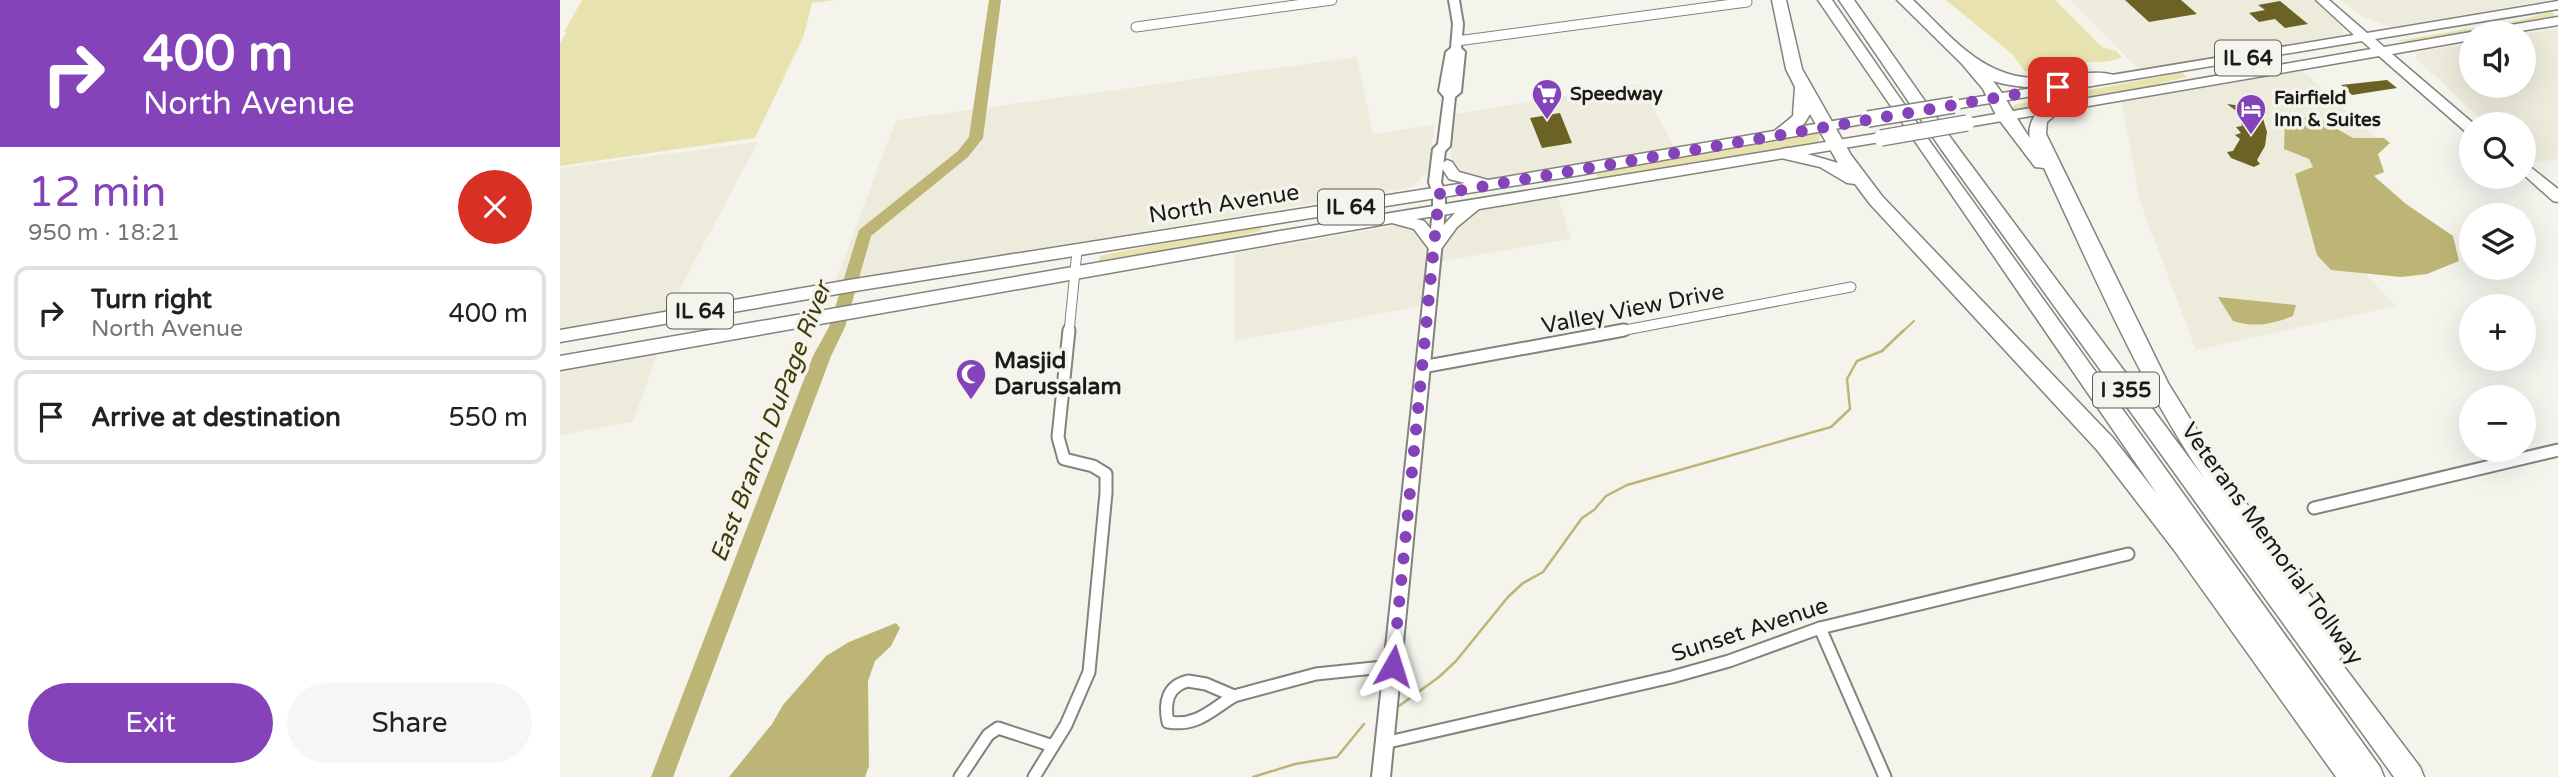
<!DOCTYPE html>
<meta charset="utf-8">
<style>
body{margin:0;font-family:"Varela Round",sans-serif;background:#f6f6f6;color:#222;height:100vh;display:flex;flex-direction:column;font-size:26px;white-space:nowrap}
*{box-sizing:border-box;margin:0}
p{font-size:23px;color:#767676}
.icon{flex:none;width:38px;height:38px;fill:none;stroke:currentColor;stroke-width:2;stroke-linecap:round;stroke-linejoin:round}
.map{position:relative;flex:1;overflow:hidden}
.sheet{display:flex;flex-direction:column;background:#fff;width:560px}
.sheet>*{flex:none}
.hud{background:#8443b8;color:#fff;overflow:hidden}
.controls{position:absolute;left:1899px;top:21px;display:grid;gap:14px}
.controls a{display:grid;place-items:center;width:77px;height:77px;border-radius:50%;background:#fff;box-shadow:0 7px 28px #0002;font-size:35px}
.pin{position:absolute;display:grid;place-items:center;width:60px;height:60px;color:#fff;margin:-30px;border-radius:14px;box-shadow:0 4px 10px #0006}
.me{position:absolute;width:77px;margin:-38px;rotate:6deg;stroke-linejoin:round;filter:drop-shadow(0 0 5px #0008)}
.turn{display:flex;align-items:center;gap:24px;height:147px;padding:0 28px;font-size:32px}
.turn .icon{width:91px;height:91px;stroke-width:2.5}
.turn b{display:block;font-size:49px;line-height:60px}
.round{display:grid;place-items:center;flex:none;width:74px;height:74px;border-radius:37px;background:#f6f6f6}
.head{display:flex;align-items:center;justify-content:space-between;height:119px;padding:0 28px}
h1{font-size:42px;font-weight:600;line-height:52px;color:#8443b8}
.cta{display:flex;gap:14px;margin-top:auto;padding:14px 28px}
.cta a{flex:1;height:80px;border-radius:42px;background:#8443b8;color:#fff;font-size:28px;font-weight:600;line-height:80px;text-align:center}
.cta a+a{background:#f6f6f6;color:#222}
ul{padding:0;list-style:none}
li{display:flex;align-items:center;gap:21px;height:94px;margin:0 14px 10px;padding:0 14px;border:4px solid #e0e0e0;border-radius:14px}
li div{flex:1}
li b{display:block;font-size:26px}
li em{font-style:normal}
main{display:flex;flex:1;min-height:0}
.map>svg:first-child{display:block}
.built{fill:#edecdc}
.green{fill:#e8e3ae}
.water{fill:#bcb576}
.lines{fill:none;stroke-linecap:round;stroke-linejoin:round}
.stream-far1{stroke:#bcb576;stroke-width:2}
.stream{stroke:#bcb576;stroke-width:2.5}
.river{fill:#bcb576;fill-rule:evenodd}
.building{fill:#6a6324}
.minor-far1-casing{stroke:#83837c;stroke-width:11}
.minor-casing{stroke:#83837c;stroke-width:15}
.tertiary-casing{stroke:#83837c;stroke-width:4}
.primary-casing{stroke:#83837c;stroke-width:3}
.motorway-casing{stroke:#83837c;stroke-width:3}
.minor-far1{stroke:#fff;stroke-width:9}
.minor{stroke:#fff;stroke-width:11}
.tertiary{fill:#fff;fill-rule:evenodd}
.primary{fill:#fff;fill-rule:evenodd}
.motorway{fill:#fff;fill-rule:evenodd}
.primary-bridge-casing{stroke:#83837c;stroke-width:18;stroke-linecap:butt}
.primary-bridge{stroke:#fff;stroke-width:15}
.route{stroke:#8443b8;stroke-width:12;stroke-dasharray:0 21.6}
.labels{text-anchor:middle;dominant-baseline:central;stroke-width:7;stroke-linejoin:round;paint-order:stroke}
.far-poi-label{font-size:19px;font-weight:bold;fill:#1b1b18;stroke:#f4f3ec;text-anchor:start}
.shield{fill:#f4f3ec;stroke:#5c5c58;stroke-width:2}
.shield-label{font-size:21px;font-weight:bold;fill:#1b1b18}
.street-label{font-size:23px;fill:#1b1b18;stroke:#f4f3ec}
.poi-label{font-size:23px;font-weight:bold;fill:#1b1b18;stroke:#f4f3ec;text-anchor:start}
.water-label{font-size:24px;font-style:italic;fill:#413c09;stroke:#f4f3ec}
</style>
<main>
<section class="sheet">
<div class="hud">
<div class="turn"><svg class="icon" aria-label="right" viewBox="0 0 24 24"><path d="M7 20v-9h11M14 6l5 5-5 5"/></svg><div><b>400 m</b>North Avenue</div></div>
</div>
<div class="head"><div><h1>12 min</h1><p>950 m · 18:21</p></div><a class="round" style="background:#d93025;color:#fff"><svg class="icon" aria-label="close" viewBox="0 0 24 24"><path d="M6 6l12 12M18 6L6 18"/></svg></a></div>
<ul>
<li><svg class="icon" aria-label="right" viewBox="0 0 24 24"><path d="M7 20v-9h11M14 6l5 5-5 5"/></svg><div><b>Turn right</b><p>North Avenue</p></div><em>400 m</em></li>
<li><svg class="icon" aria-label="arrive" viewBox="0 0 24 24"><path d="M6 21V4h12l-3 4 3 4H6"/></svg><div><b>Arrive at destination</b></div><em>550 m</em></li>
</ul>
<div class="cta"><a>Exit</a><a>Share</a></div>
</section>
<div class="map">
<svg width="1998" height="777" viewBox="0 0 1998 777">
<rect width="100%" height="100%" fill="#f4f3ec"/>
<g class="built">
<polygon points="1510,0 1754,0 1782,27 1783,35 1770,40 1580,70"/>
<polygon points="1781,0 1990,0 1831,27 1803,17"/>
<polygon points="1998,28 1998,159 1971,163 1964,157 1964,124 1926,124 1856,58 1856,53 1861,51 1911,43 1911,86 1964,86 1964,34"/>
<polygon points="797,57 813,134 874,125 868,171 852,187 471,250 274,286 336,120"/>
<polygon points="1743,71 1820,141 1794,262 1836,306 1636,350 1580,202 1561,99"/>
<polygon points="1081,84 1114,147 933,178 904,178 893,167 891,155 896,114"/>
<polygon points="198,142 107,313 0,333 0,168"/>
<polygon points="996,192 1011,239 877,262 880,242 903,215 926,206"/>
<polygon points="841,225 850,225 865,241 866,305 675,341 675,253"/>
<polygon points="100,346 73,422 0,435 0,363"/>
</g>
<g class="green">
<polygon points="22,0 275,0 252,3 244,35 195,138 0,166 0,43 7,32 4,32"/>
<path d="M1386 0H1495L1542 47 1556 51 1562 57C1540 68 1511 57 1487 65 1478 67 1475 71 1465 71L1452 54Z"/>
<polygon points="1992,11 1995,17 1849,41 1835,41 1961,20"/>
<polygon points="1622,72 1627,77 1589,86 1452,110 1454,105"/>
<polygon points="1261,132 1258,144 1037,179 1036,174 1140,152"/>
<polygon points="701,225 701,231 608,251 539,261 540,256 553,253"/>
</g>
<g class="water">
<polygon points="1754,116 1793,138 1824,138 1830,143 1818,154 1824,172 1814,176 1846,204 1893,236 1899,261 1867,274 1841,277 1771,270 1757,255 1735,174 1753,167 1749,159 1724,149 1725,121"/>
<path d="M1658 297 1736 305 1733 316C1713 324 1694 328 1673 321Z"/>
<polygon points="336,623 340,628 331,646 315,661 308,681 309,766 305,777 169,777 212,724 223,705 266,656 289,642"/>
</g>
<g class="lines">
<polyline class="stream-far1" points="1342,332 1354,321"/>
<g class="stream">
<polyline points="839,706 879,677 896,661 948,597 963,583 983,572 1022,518 1034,510 1046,496 1067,485 1271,427 1290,409 1287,379 1297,361 1322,351 1344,330"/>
<polyline points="693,777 735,764 777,757 804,724"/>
</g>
<polygon class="river" points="429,0 441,0 423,138 408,157 311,236 285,327 271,356 113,777 91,777 253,356 269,327 299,230 398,151 409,137"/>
</g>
<g class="building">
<polygon points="1565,0 1621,0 1637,14 1589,22"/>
<polygon points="1720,1 1748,24 1725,28 1715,19 1699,22 1689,13 1705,10 1698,5"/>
<polygon points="1827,80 1837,88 1792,95 1781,85"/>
<polygon points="1667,104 1700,108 1707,113 1702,115 1707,132 1705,146 1697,160 1700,164 1694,167 1671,158 1667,152 1673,151 1680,139 1675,135 1681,133 1676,127 1682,126 1679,113"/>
<polygon points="1000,113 1012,143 982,148 970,118"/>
</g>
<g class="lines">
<g class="minor-far1-casing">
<g id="minor-far1">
<polyline points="576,27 772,0"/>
<polyline points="897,41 1187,2"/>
<polyline points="509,332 517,251"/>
<polyline points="1055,332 1291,287"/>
</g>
</g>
<g class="minor-casing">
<g id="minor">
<polyline points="862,367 1064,330"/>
<polyline points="1754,508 1998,450"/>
<polyline points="1260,628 1325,777"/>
<path d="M628 681 646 684 674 696C651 710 637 727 608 722 604 703 607 686 628 681Z"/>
<polyline points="674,696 756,674 833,666"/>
<polyline points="824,743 1112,677 1169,661 1260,628 1568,554"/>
<polyline points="400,777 428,735 438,728 493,746"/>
<polyline points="474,777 506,725 529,672 546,493 546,474 533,466 504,459 498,437 509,330"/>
</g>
</g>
<g class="tertiary-casing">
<polygon id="tertiary" points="889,0 899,0 903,24 901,48 905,52 901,92 895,97 890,146 885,151 881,182 885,194 885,210 830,777 812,777 873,210 873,194 869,182 873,149 878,144 884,97 879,91 886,52 891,48 893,24"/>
</g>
<g class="primary-casing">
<g id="primary">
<polygon points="1756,0 1769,0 1807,33 1998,1 1998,9 1815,39 1824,47 1911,32 1916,33 1911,33 1911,40 1832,54 1914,124 1911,124 1911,133 1906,132 1819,56 1407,127 1400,123 1407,119 1811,49 1802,41 1394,109 1387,105 1394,101 1794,35"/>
<polygon points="1998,17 1998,25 1948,33 1921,33 1927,29"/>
<polygon points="1308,115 1313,116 1313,122 1020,175 295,291 0,342 0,330 295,279 905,183 889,179 880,165 887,160 892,162 899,172 928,180"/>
<path d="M1321 133 1328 138 1326 141 919 209 897 227 881 249 875 250 869 249 854 229 832 223 0 370V356L720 231ZM895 213 875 234 864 221 856 219Z"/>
<polygon points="1964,162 1998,189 1998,202 1993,201 1964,175"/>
</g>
</g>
<g class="motorway-casing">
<g id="motorway">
<path d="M1212 0H1226L1242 69 1291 155 1322 196 1553 438 1597 494 1258 0H1272L1373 146 1820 767 1824 777H1776L1614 550 1537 450 1310 204 1295 184 1287 183 1260 167 1221 158 1218 154 1221 150 1227 148 1278 163 1250 114C1244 126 1235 135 1221 138L1212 133 1233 116 1235 87 1226 69Z"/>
<path d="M1279 0H1294L1393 141 1644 478C1579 382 1533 273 1484 168L1475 167 1437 117 1423 89 1402 64 1337 0H1353C1392 37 1424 81 1483 78 1506 77 1532 69 1554 75L1556 78 1548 83C1509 84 1471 93 1433 81 1448 99 1455 118 1470 138 1466 121 1482 100 1501 104L1503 108 1487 122 1486 134 1608 383 1650 451 1783 642 1787 650 1779 660 1860 767 1864 777H1834L1381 149Z"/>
</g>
</g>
<use href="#minor-far1" class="minor-far1"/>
<use href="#minor" class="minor"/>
<use href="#tertiary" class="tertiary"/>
<use href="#primary" class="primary"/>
<use href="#motorway" class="motorway"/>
<g class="primary-bridge-casing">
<g id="primary-bridge">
<polyline points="1308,119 1394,105"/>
<polyline points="1321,138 1407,123"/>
</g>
</g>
<use href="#primary-bridge" class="primary-bridge"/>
</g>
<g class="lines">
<polyline class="route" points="833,666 879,194 1498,87"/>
</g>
<defs>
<g id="supermarket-pin" transform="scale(1.575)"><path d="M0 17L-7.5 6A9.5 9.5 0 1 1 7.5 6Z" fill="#8443b8" stroke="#f4f3ec"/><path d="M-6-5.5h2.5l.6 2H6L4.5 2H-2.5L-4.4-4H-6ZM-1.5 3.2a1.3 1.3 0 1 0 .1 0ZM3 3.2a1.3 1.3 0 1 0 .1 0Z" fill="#fff"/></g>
<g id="hotel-pin" transform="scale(1.575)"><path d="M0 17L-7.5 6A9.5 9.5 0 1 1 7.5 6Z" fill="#8443b8" stroke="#f4f3ec"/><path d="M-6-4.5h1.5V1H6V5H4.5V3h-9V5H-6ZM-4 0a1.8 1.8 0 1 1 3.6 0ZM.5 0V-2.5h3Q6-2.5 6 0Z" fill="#fff"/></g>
<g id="mosque-pin" transform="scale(1.575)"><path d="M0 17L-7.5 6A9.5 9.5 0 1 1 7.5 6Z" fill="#8443b8" stroke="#f4f3ec"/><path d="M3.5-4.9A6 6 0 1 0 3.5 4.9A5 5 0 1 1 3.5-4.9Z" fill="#fff"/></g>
</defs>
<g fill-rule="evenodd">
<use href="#supermarket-pin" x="987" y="94"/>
<use href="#hotel-pin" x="1691" y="109"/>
<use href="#mosque-pin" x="411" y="374"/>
</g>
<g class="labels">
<g class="far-poi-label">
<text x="1010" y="94">Speedway</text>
<text x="1714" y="98">Fairfield<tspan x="1714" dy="22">Inn &amp; Suites</tspan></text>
</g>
<g class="shield">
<rect x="1655" y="40.5" width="66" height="35" rx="5"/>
<rect x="758" y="189.5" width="66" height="35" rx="5"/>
<rect x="107" y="293.5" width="66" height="35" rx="5"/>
<rect x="1533" y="372.5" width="66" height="35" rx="5"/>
</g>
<g class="shield-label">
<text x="1688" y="58">IL 64</text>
<text x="791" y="207">IL 64</text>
<text x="140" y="311">IL 64</text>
<text x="1566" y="390">I 355</text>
</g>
<g class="street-label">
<text transform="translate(664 204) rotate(-9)">North Avenue</text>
<text transform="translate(1073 309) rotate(-11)">Valley View Drive</text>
<text transform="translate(1712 544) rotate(54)">Veterans Memorial Tollway</text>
<text transform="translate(1190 630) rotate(-18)">Sunset Avenue</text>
</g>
<g class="poi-label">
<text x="434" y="361">Masjid<tspan x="434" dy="26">Darussalam</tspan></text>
</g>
<g class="water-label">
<text transform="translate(211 422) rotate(-69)">East Branch DuPage River</text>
</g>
</g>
</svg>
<div class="controls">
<a><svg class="icon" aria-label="sound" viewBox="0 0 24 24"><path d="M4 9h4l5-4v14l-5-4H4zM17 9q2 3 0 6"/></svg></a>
<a><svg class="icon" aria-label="search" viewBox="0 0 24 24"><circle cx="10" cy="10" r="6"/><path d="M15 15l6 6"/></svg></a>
<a><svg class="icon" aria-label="layers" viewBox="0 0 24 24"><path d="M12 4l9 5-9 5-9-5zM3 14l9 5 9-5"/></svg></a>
<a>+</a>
<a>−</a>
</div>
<div class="pin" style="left:1498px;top:87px;background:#d93025"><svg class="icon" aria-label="arrive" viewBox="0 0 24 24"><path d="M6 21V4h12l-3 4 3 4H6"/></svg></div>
<svg class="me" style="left:833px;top:666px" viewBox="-20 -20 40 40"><path d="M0-17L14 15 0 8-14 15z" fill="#8443b8" stroke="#fff" stroke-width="4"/></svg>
</div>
</main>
